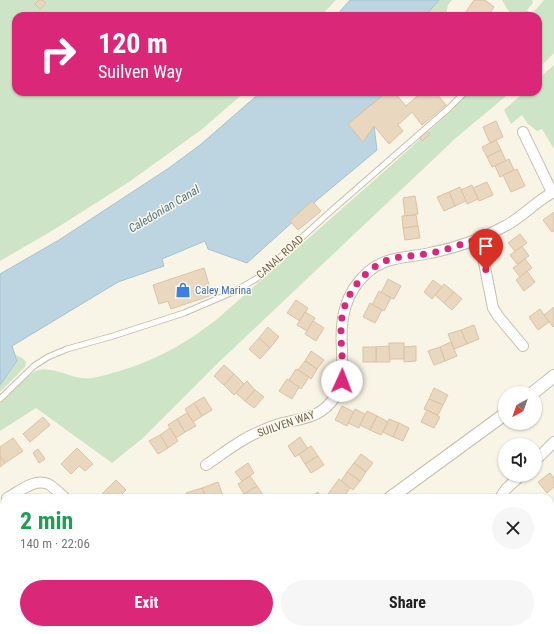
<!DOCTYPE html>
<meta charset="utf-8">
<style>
body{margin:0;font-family:"Roboto Condensed",sans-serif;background:#f6f6f6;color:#222;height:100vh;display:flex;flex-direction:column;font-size:15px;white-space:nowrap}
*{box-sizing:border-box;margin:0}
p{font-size:13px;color:#767676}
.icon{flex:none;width:22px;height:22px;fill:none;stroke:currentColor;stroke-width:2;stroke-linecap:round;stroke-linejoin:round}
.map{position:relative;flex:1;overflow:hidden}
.drawer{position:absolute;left:0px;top:494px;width:554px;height:140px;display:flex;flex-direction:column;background:#fff;border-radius:12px 12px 0 0;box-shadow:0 1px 3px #0004}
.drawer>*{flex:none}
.banner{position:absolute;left:12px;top:12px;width:530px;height:84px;border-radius:12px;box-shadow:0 1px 3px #0004;background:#db2777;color:#fff;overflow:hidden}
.needle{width:26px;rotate:220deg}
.tools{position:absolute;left:498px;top:386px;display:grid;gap:8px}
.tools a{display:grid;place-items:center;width:44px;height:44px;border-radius:50%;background:#fff;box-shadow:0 1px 3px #0004;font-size:20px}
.pin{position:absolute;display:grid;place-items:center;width:34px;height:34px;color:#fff;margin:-41px -17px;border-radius:50% 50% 50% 0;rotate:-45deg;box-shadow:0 0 4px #0007}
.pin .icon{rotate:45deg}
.me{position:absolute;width:44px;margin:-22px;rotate:2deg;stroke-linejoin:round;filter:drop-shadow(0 0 3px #0008)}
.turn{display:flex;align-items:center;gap:14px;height:84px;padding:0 20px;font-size:18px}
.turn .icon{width:52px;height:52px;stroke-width:2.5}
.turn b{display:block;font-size:28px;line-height:34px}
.round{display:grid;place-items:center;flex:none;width:42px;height:42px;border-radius:21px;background:#f6f6f6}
.head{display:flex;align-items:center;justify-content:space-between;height:68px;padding:0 20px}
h1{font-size:24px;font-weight:700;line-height:30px;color:#1e9e55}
.cta{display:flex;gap:8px;margin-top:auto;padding:8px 20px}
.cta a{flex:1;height:46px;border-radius:24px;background:#db2777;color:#fff;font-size:16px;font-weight:700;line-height:46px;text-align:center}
.cta a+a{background:#f6f6f6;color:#222}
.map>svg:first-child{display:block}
.green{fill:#cde5c6}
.water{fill:#bdd5e0;stroke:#a4c2d1}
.building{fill:#e9d7bf;stroke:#dcc2a3}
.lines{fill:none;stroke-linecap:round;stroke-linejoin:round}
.service-casing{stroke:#c9bead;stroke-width:7}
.minor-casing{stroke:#c9bead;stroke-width:12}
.tertiary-casing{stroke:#c9bead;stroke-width:14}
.service{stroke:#fff;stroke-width:5}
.minor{stroke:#fff;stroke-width:10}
.tertiary{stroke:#fff;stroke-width:12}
.route{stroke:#db2777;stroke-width:7;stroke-dasharray:0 12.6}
.labels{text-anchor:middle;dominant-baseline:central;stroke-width:3;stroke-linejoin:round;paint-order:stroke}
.street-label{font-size:11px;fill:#6f5f4e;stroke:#fdf9eb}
.shop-label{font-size:11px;fill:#366cbe;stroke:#fdf9eb;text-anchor:start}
.water-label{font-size:12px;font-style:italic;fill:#4e7386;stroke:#fdf9eb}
</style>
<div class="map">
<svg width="554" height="634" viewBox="0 0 554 634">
<rect width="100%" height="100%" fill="#f9f5e6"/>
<g class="green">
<polygon points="0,0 336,0 321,16 16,16 16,92 245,92 201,130 129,182 55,229 0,261"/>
<polygon points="439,0 452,0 448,5 446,16 425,16"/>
<path d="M502 0H532L533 3 523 15C509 17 508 10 502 0Z"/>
<polygon points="544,0 554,0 554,53 538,69 538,16 530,16"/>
<polygon points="554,65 554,149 542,129 537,131 528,124 522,115 511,124 504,110 524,92 538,92 538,79"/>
<path d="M469 92H511L457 137 218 363 143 438 112 463 36 408 0 431V403C11 394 20 382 31 374 49 360 71 382 92 378 126 371 157 359 186 341 196 335 206 327 216 320L397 160 451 111Z"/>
<polygon points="16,355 22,358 26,362 25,367 0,392 0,385 17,362"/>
</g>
<g class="water">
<polygon points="350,0 439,0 425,16 336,16"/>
<polygon points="261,92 387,92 348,124 363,142 374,126 377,150 317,200 247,263 208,249 205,241 162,259 164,266 118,282 12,346 17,361 0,385 0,274 59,240 169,168 200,145"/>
</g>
<g class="building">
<polygon points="39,0 42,0 46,3 40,9 35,4"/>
<polygon points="474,0 485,0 494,7 488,16 463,16"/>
<polygon points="387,92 394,92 406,106 422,92 435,92 446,105 422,125 412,112 398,125 403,131 389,144 374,126 363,142 348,124"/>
<polygon points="496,121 503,137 490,143 483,127"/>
<polygon points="427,131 430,134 422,141 420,138"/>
<polygon points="496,140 501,150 487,157 482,147"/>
<polygon points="501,150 506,161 492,167 487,157"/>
<polygon points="509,159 514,170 500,177 495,166"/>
<polygon points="517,169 525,186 511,192 503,175"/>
<polygon points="487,182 493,195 479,201 473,188"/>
<polygon points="472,185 478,199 467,204 461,190"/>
<polygon points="460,187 466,201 455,206 449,192"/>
<polygon points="449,192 455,206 444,211 437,197"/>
<polygon points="415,196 418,214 405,216 403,198"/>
<polygon points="312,201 321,211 298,230 290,221"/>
<polygon points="554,212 554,231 552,232 543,220"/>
<polygon points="416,215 418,226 403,228 402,216"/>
<polygon points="418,226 420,238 405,240 403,228"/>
<polygon points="520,234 527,243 515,251 508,243"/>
<polygon points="522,246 529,256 517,264 510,255"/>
<polygon points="525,259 532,268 520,277 513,268"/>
<polygon points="204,268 212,295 171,309 168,301 159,304 153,285"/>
<polygon points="527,271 535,282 524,291 516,280"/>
<polygon points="388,279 401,286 394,299 381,293"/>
<polygon points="433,280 442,287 432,299 424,292"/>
<polygon points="444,284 454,292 444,303 435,295"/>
<polygon points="379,291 391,298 384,311 372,305"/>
<polygon points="454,292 462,299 452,310 444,303"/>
<polygon points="296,300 308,308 300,321 287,313"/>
<polygon points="370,303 382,310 375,323 363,317"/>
<polygon points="554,307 554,326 553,327 544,315"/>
<polygon points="540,309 549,322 538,330 529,317"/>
<polygon points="305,312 315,318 307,331 297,325"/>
<polygon points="313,321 324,328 316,341 305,334"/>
<polygon points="474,325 479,339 467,344 461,330"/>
<polygon points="268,327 279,337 270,348 259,338"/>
<polygon points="461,330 467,344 454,349 448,334"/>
<polygon points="259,338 270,348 260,359 249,349"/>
<polygon points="451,342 457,356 445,361 440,347"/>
<rect x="389" y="343" width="15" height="16"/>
<polygon points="389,346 390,362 376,362 376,347"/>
<polygon points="416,346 416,361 404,362 404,347"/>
<rect x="363" y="347" width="13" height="15"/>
<polygon points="440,347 445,361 434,365 428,351"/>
<polygon points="311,351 324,360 317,369 305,361"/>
<polygon points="305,361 317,369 311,379 298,370"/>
<polygon points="224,365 234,374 224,385 214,376"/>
<polygon points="296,369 309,377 301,389 289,380"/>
<polygon points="234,374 244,384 234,395 224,385"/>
<polygon points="287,379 299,387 292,399 279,391"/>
<polygon points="247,381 255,390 245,401 236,393"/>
<polygon points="434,388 448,395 443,405 429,399"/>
<polygon points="255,390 264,397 254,408 245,401"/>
<polygon points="204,397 212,410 202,416 194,403"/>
<polygon points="429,399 443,405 438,415 424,409"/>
<polygon points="194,403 202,416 193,422 185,409"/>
<polygon points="342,406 354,412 347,426 335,420"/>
<polygon points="355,409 365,414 359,428 348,423"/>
<polygon points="427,410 440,417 434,428 421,422"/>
<polygon points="367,411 377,416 370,430 360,425"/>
<polygon points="187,413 196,426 185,432 177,419"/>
<polygon points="377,416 388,422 381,435 370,430"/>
<polygon points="43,417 50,425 30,442 23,434"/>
<polygon points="177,419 185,432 176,438 168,425"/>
<polygon points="389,419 399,423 393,437 383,432"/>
<polygon points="399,423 409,428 403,441 393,437"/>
<polygon points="170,428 178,441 168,448 160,435"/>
<polygon points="160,435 168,448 158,454 149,441"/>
<polygon points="300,437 308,449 295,457 288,446"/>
<polygon points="13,438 23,451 5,463 0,456 0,447"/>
<polygon points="311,446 318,456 305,464 299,454"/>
<polygon points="77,448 93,464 85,471 79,466 71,474 61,464"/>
<polygon points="38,449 45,459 39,463 33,453"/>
<polygon points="361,454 373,463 366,472 354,463"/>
<polygon points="0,456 5,463 0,467"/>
<polygon points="318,456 324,465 311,473 305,464"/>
<polygon points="248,463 254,473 242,481 235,472"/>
<polygon points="354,463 366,472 360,481 347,472"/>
<polygon points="347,472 360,481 353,490 341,481"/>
<polygon points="550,473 554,478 554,487 547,493 538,482"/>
<polygon points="250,476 257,486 244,494 238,484"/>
<polygon points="339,479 350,488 343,498 333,498 328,494"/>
<polygon points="116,480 126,490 118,498 98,498"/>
<polygon points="218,482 223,496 218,498 206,498 202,488"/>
<polygon points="257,486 263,495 259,498 247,498 244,494"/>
<polygon points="202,488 206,498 188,498 186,493"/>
<polygon points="318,492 322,498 309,498"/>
<polygon points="1,511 4,515 4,520 0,523 0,512"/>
<polygon points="4,536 4,554 0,557 0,538"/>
<polygon points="551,575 554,578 554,593 552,595 550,593 550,577"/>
<polygon points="96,630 103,630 106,634 94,634 93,633"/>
<polygon points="103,630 116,630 119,634 106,634"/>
<polygon points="280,630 282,634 265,634 279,630"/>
<polygon points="368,630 390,630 389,634"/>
<polygon points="423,630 461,630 460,634 427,634 422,633"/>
</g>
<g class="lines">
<g class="service-casing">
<g id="service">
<polyline points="526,16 527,15"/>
<polyline points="0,399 34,366 48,357 67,349 113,336 184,313 233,292 256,279 331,211 448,109 465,92"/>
</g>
</g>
<g class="minor-casing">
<g id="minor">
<polyline points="523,132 552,192"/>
<polyline points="478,239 483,257 493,308 498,316 523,346"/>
<polyline points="535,461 554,442"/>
<path d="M206 465C221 455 237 442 254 434 262 431 271 426 279 424 302 418 320 419 335 397 344 382 342 366 342 350 340 320 344 293 368 272 386 256 408 258 430 253 456 248 484 238 507 225 524 216 537 200 554 192"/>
<path d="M7 498C19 492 34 478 48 484 54 487 60 494 65 498"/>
<polyline points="500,498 506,489 521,475"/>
<polyline points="550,550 554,546"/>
<polyline points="490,630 492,634"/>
<polyline points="50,634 56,630"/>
<polyline points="329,634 330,630"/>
</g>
</g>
<g class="tertiary-casing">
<g id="tertiary">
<polyline points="533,393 554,376"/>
<polyline points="390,498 505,414"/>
<polyline points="191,634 197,630"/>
<polyline points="552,634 554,634"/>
</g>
</g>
<use href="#service" class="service"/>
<use href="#minor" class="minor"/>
<use href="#tertiary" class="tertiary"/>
</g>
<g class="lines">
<path class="route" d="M342 381C344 360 339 338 342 317 346 292 367 266 391 259 404 255 418 256 431 253 446 250 462 244 478 239L486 270"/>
</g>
<defs>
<g id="shop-bare" transform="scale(1.2)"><path d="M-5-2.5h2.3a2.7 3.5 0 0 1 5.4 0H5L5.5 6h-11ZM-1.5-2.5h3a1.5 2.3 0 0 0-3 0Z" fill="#3f7fe0" stroke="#fdf9eb" stroke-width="2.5" paint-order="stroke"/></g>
</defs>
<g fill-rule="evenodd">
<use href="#shop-bare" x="183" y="290"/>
</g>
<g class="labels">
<g class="street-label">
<text transform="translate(280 257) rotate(-42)">CANAL ROAD</text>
<text transform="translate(286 424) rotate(-19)">SUILVEN WAY</text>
</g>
<g class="shop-label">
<text x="195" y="290">Caley Marina</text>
</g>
<g class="water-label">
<text transform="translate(164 209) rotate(-31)">Caledonian Canal</text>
</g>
</g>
</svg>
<div class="tools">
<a><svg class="needle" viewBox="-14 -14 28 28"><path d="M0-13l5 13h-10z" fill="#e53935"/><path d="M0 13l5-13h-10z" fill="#767676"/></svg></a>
<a><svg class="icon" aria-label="sound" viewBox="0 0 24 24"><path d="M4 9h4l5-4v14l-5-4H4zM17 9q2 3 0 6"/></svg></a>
</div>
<div class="pin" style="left:486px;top:270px;background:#d93025"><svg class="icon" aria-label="arrive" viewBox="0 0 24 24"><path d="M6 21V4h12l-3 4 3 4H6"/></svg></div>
<svg class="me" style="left:342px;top:381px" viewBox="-20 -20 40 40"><circle r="19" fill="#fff"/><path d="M0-13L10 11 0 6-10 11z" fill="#db2777"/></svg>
<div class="banner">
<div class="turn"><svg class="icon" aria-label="right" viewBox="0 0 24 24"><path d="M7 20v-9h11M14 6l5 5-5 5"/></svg><div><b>120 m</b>Suilven Way</div></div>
</div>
<section class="drawer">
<div class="head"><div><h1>2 min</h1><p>140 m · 22:06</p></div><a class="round"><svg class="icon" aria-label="close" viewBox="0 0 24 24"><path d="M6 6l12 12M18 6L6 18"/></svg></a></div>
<div class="cta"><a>Exit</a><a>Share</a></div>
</section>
</div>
